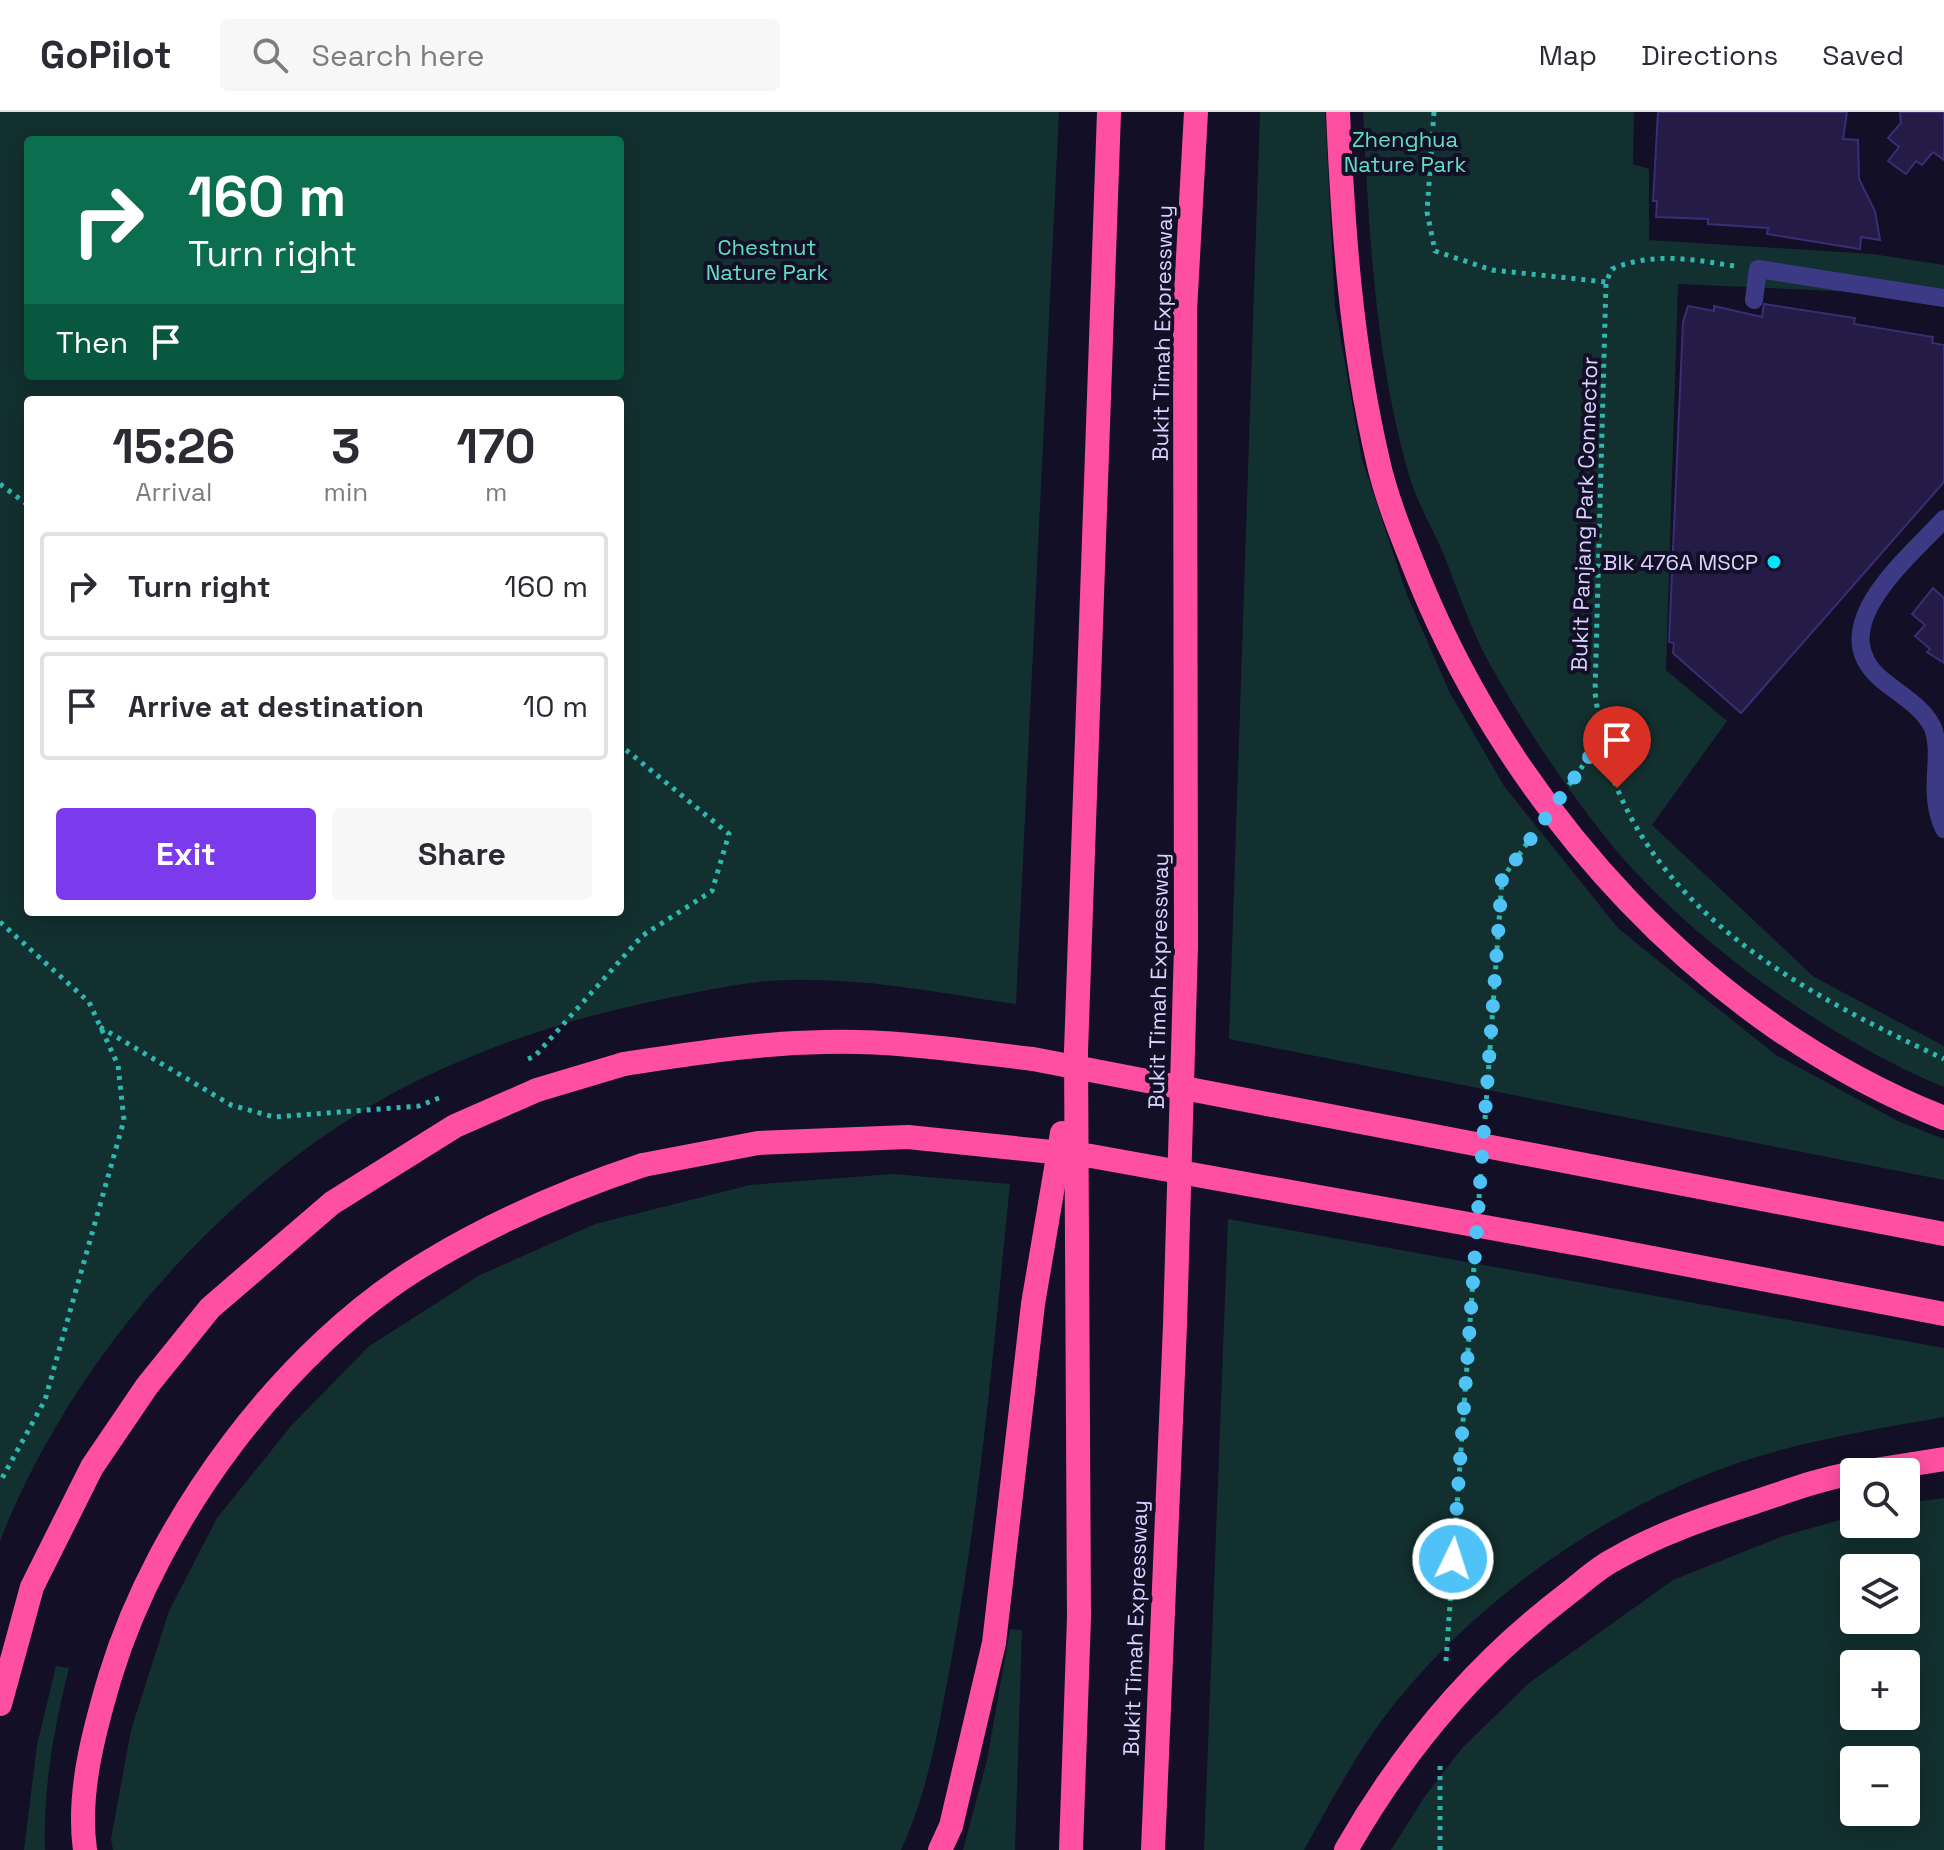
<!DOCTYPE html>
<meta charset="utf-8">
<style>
body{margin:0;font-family:"Space Grotesk",sans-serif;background:#f7f7f7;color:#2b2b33;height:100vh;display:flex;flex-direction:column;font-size:30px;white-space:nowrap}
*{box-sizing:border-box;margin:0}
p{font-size:26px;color:#7c7c81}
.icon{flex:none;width:44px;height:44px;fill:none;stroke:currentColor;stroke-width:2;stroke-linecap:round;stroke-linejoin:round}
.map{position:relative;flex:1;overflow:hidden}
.sheet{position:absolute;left:24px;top:284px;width:600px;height:520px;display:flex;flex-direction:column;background:#fff;border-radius:8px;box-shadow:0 4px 20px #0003}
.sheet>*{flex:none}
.top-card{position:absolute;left:24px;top:24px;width:600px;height:244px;border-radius:8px;box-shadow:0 4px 20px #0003;background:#0b6e4f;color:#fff;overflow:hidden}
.fabs{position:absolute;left:1840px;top:1346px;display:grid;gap:16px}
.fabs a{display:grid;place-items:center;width:80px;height:80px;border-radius:8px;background:#fff;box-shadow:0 4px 20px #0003;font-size:40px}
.pin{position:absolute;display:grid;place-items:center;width:68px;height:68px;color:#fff;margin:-82px -34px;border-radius:50% 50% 50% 0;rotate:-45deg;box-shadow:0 0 8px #0007}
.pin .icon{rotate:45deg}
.me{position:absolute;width:88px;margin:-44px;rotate:4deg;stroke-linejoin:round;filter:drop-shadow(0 0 6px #0008)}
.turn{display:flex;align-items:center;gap:28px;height:168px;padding:0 32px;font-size:36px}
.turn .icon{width:104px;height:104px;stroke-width:2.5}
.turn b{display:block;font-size:56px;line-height:68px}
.then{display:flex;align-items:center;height:76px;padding:0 32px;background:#0003;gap:16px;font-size:30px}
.eta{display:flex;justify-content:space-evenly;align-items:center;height:136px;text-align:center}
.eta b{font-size:48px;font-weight:600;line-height:56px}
.primary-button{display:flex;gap:16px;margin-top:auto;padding:16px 32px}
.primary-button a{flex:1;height:92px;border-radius:8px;background:#7c3aed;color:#fff;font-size:32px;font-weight:600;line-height:92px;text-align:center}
.primary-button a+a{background:#f7f7f7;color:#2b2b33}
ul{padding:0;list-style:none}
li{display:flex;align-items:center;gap:24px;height:108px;margin:0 16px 12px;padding:0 16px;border:4px solid #e1e1e2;border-radius:8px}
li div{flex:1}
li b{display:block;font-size:30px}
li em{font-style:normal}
header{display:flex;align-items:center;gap:48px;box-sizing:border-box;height:112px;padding:0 40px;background:#fff;border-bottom:2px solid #e1e1e2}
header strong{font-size:38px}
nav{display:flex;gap:44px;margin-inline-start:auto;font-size:28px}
.search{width:560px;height:72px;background:#f7f7f7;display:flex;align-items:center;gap:20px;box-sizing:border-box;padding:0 28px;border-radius:8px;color:#7c7c81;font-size:30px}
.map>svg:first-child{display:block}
.green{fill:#12302f;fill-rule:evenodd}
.building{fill:#241b47;stroke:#3b2d73;stroke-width:2}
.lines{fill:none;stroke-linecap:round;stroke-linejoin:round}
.path{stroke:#2fb8b0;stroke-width:5;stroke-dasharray:4 6;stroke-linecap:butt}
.service{stroke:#3d3a85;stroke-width:18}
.motorway{stroke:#ff4fa3;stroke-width:24}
.motorway-bridge{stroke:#ff4fa3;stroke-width:24}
.route{stroke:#4fc3f7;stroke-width:14;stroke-dasharray:0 25.2}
.poi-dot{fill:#00e5ff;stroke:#130f26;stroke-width:3}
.labels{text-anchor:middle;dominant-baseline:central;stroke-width:8;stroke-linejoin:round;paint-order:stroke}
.park-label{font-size:22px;fill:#5fe0c0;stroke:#130f26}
.street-label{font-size:22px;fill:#d9d4ff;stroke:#130f26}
.poi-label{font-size:22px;fill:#d9d4ff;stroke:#130f26;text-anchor:end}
</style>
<header>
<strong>GoPilot</strong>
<div class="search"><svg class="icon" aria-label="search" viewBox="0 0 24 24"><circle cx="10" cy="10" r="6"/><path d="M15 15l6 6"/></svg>Search here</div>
<nav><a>Map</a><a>Directions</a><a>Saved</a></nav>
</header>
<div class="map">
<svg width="1944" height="1738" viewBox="0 0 1944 1738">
<rect width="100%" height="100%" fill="#130f26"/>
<g class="green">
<path d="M0 0H1059L1016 892C940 881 863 865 785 868 742 870 697 880 655 889 577 905 501 929 429 963 242 1051 74 1239 0 1429ZM28 28H620V264H28ZM28 288H620V800H28Z"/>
<polygon points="1260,0 1325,0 1335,195 1362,347 1407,483 1449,579 1504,674 1618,816 1677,864 1776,943 1898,1009 1944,1027 1944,1068 1229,927"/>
<path d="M1363 0H1634L1633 52 1649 57V128L1872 142 1944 153V184L1678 172 1666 558 1727 609 1652 713 1814 865 1944 934V975C1835 931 1698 833 1621 744 1573 687 1528 620 1491 554 1471 519 1459 481 1444 443 1432 415 1416 389 1408 360 1375 243 1369 121 1363 0Z"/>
<path d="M893 1062 1010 1072C994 1230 981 1388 952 1544 940 1608 929 1678 901 1738H113L111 1727 131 1618 169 1499 217 1406 291 1314 368 1235 480 1163 595 1112 750 1073Z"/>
<path d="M1228 1107 1944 1236V1305C1865 1319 1783 1332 1708 1362 1592 1408 1481 1488 1401 1584 1362 1630 1333 1686 1304 1738H1204Z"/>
<path d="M1944 1386V1738H1391L1425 1684 1463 1635 1529 1571 1673 1468 1783 1424 1854 1404V1412H1906V1391ZM1854 1456H1906V1508H1854ZM1854 1552H1906V1604H1854ZM1854 1648H1906V1700H1854Z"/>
<polygon points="1010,1517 1022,1518 1015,1738 963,1738 987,1648"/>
<path d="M56 1554 69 1556C54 1616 43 1676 45 1738H24L37 1633Z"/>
</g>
<g class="building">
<polygon points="1658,0 1847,0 1843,27 1858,28 1859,67 1875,99 1880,128 1861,125 1860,137 1767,122 1768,116 1708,112 1708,107 1656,105 1657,89 1653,89"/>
<polygon points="1900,0 1944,0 1944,48 1933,40 1922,53 1916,49 1906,62 1888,49 1899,35 1888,26 1901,11"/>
<polygon points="1764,192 1855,206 1854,212 1933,225 1932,231 1944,233 1944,370 1741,601 1673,541 1674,531 1669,530 1683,210 1688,194 1714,199 1714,194 1762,205"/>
<polygon points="1933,476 1944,486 1944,551 1927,540 1930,537 1915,524 1925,513 1912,502"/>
</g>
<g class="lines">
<g class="path">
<polyline points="1434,0 1427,100 1435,139 1492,158 1606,170"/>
<path d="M1734 154C1692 147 1652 140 1612 157L1606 170 1595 581C1600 614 1604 646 1617 676 1674 814 1816 887 1944 947"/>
<polyline points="0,372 28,393"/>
<polyline points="1569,673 1602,627"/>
<polyline points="0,810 89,890 118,953 124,1008 45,1288 0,1370"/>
<polyline points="100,915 231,993 274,1005 419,994 439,986"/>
<polyline points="528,947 535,944 642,824 712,779 729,722 620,633"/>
<polyline points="1485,1007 1502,767 1533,723"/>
<polyline points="1479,1086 1481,1060"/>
<polyline points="1446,1549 1475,1140"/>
<polyline points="1440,1738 1440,1651"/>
</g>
<g class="service">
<polyline points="1754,188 1758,157 1944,186"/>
<path d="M1944 407C1909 446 1822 514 1880 566 1897 581 1923 594 1933 616 1944 646 1926 678 1944 717"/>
</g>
<g class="motorway">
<polyline points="1862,1360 1944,1347"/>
<polyline points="0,1592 32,1475 92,1355 147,1274 210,1196 332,1091 455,1014 537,978 624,952"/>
<path d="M85 1738C77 1681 94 1619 110 1565 158 1407 285 1235 428 1150 496 1109 568 1078 643 1053"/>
<polyline points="940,1738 951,1714 994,1531 1033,1192 1062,1021"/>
<polyline points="1071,1738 1079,1505 1076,939 1109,0"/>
<polyline points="1153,1738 1175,1213 1186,835 1185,199 1196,0"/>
</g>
<g class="motorway-bridge">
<path d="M1338 0C1343 118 1351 233 1378 349 1387 389 1404 429 1419 467 1515 701 1706 912 1944 1006"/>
<path d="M624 952C691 942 757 931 825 930 894 928 964 939 1033 947L1944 1122"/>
<polyline points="643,1053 758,1031 908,1025 1091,1044 1585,1133 1944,1202"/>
<path d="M1346 1738C1403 1638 1474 1553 1566 1483 1582 1471 1597 1456 1615 1447 1658 1422 1708 1405 1755 1390 1788 1379 1820 1367 1854 1361"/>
</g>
</g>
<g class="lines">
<polyline class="route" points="1453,1447 1502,767 1602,627 1617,676"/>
</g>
<circle class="poi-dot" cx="1774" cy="450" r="8"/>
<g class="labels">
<g class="park-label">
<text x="1405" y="27">Zhenghua<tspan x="1405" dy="25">Nature Park</tspan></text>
<text x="767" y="135">Chestnut<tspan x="767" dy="25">Nature Park</tspan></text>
</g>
<g class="street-label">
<text transform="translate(1162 221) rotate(-89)">Bukit Timah Expressway</text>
<text transform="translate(1584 402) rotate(-88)">Bukit Panjang Park Connector</text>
<text transform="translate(1158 869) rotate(-89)">Bukit Timah Expressway</text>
<text transform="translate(1135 1516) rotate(-88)">Bukit Timah Expressway</text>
</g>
<g class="poi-label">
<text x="1758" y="450">Blk 476A MSCP</text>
</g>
</g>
</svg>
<div class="fabs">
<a><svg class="icon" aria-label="search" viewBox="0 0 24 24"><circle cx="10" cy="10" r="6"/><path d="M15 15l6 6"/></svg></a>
<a><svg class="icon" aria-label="layers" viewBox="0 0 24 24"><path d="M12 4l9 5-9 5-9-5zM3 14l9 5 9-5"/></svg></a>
<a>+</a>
<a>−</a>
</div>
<div class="pin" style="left:1617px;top:676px;background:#d93025"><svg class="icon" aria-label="arrive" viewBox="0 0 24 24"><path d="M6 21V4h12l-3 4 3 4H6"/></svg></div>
<svg class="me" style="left:1453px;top:1447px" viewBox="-20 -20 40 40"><circle r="17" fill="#4fc3f7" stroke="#fff" stroke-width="3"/><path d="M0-11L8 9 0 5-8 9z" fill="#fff"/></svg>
<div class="top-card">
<div class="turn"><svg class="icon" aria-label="right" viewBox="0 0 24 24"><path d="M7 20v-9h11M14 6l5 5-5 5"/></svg><div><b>160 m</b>Turn right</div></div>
<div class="then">Then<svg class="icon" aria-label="arrive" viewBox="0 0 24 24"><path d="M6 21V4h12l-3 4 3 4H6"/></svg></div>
</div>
<section class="sheet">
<div class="eta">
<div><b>15:26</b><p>Arrival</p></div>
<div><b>3</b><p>min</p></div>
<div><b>170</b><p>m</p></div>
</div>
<ul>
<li><svg class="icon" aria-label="right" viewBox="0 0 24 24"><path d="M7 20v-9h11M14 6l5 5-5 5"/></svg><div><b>Turn right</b></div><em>160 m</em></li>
<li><svg class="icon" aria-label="arrive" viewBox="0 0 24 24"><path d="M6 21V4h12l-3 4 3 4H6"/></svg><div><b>Arrive at destination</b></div><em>10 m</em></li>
</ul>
<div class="primary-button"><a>Exit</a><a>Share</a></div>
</section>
</div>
